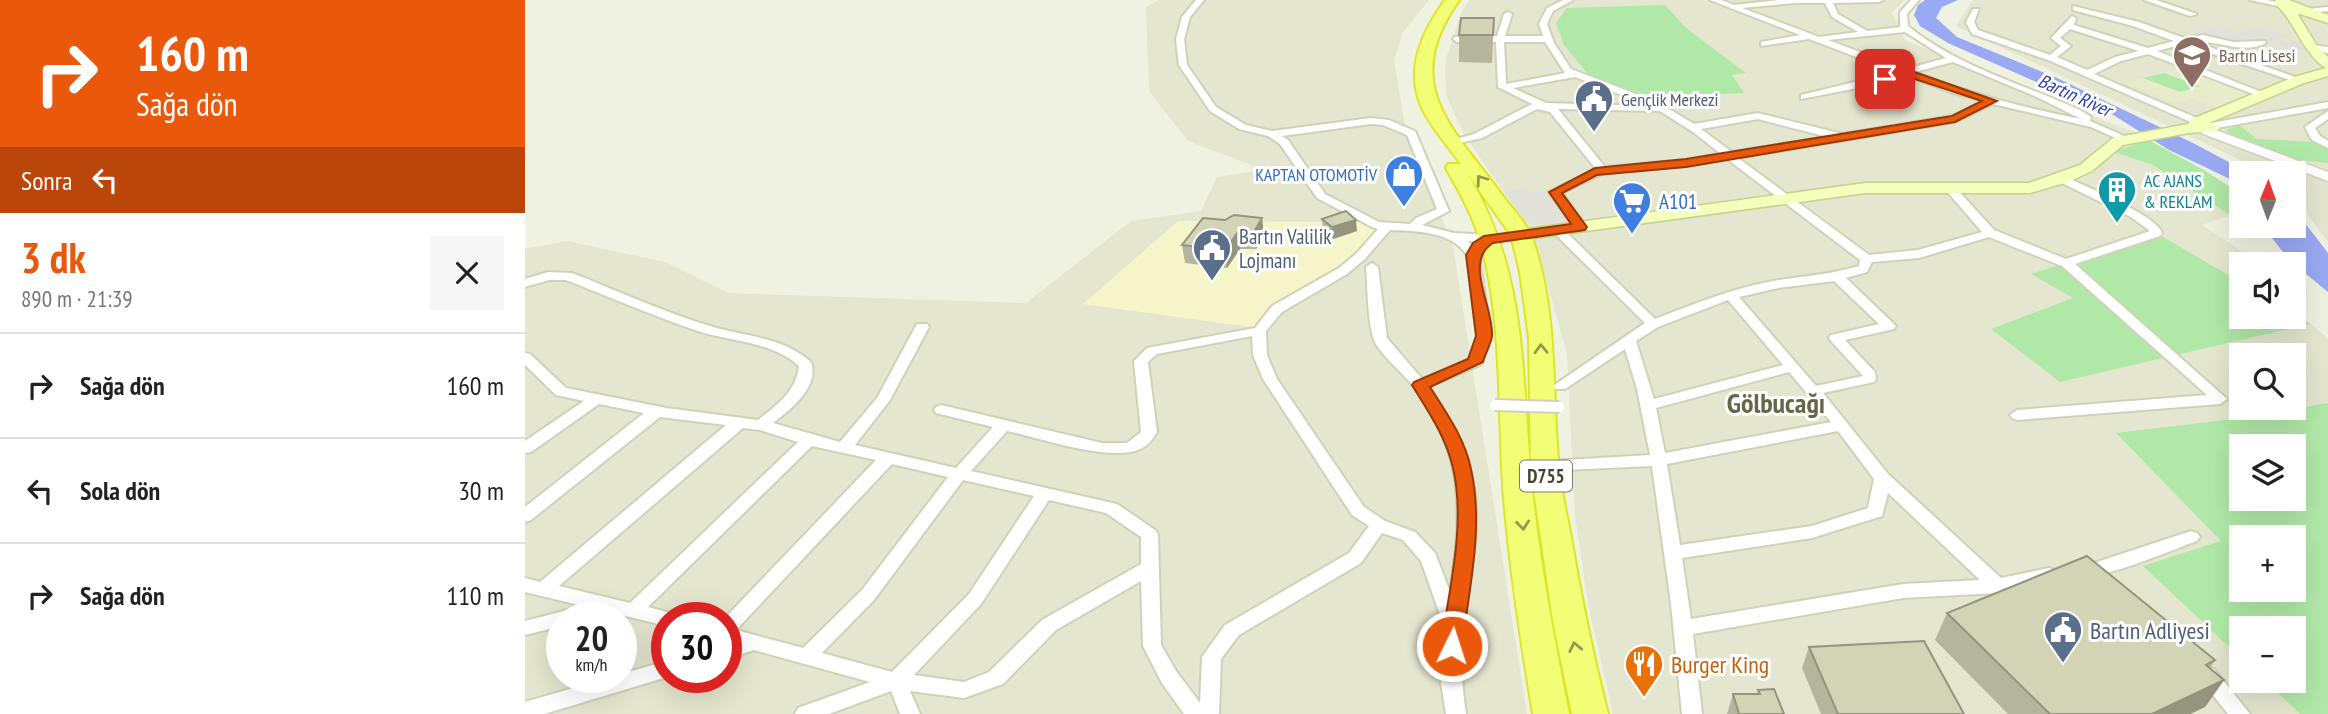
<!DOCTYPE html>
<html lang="tr">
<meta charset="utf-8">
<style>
body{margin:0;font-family:"PT Sans Narrow",sans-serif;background:#f6f6f6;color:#222;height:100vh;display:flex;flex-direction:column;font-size:26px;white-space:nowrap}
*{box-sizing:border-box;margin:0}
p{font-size:23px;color:#767676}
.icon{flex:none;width:38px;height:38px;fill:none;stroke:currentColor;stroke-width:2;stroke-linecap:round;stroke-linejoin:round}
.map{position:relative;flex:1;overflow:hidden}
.drawer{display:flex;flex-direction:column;background:#fff;width:525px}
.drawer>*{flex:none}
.top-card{background:#ea580c;color:#fff;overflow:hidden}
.needle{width:46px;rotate:1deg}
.tools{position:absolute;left:1704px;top:161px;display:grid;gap:14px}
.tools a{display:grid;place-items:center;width:77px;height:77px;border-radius:0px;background:#fff;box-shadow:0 7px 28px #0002;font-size:35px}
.speed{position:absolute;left:21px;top:602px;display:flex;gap:14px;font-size:35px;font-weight:700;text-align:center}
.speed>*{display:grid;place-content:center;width:91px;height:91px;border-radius:50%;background:#fff;box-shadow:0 7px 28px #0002;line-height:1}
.speed small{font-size:18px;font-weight:400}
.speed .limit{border:10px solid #d22;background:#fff;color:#111}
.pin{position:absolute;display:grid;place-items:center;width:60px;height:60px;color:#fff;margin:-30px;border-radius:14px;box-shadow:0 4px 10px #0006}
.me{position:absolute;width:77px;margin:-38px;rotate:4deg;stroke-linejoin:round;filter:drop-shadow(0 0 5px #0008)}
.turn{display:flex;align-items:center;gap:24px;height:147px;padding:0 21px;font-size:32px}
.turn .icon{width:91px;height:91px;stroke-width:2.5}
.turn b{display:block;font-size:49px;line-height:60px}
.then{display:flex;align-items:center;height:66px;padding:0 21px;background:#0003;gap:14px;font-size:26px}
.round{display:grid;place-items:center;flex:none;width:74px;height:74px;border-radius:0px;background:#f6f6f6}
.head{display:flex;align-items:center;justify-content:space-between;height:119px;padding:0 21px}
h1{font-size:42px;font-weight:700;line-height:52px;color:#ea580c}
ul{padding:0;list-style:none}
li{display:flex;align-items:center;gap:21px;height:105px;padding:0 21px;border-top:2px solid #e0e0e0}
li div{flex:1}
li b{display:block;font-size:26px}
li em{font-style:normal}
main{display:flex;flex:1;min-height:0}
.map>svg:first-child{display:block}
.residential{fill:#e4e6cf;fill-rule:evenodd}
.commercial{fill:#f6f5ca}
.education{fill:#e8ecca}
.green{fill:#b0e9a7;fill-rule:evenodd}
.parking{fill:#e1e1da}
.water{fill:#99a9f3}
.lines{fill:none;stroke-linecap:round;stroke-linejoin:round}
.minor-casing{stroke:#d0d2b8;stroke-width:4}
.tertiary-casing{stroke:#d0d2b8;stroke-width:3}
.secondary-casing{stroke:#c7d18c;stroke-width:3}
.trunk-casing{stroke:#dde528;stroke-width:4}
.minor{fill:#fff;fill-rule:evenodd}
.tertiary{fill:#fff;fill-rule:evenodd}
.secondary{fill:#f4ffbe;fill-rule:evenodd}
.trunk{fill:#f2ff76;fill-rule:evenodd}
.pedestrian-bridge-casing{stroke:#d0d2b8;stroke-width:14;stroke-linecap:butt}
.pedestrian-bridge{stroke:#fff;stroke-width:10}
.wall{fill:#b5b59d}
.shaded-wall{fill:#94947f}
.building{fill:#d3d3b6;stroke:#94947f;stroke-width:2}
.oneway{stroke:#929851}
.route{fill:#ea580c;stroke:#983908;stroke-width:2}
.labels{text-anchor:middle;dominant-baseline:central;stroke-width:6;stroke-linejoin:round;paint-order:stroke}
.far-education-label{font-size:18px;fill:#785e54;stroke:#fff;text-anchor:start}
.far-service-label{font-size:18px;fill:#4e5e75;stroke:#fff;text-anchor:start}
.far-shop-label{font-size:18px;fill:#366cbe;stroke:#fff;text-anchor:end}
.far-culture-label{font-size:18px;fill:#0d838f;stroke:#fff;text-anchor:start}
.far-water-label{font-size:19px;font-style:italic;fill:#273fb3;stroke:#fff}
.shield{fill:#fff;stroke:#7b7b70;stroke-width:2}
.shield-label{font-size:19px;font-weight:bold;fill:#434332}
.shop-label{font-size:21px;fill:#366cbe;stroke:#fff;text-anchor:start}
.service-label{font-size:21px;fill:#4e5e75;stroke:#fff;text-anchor:start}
.near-service-label{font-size:24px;fill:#4e5e75;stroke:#fff;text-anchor:start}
.near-food-label{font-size:24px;fill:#c56008;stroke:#fff;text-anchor:start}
.district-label{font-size:28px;font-weight:bold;fill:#666649;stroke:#fff}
</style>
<main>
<section class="drawer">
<div class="top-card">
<div class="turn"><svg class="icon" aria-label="right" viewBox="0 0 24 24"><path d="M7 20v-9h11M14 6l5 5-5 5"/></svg><div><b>160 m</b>Sağa dön</div></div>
<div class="then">Sonra<svg class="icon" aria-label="left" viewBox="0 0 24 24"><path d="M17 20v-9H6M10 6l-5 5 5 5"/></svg></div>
</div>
<div class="head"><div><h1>3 dk</h1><p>890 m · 21:39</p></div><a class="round"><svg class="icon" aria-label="close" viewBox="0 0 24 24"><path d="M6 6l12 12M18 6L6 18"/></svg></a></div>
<ul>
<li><svg class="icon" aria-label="right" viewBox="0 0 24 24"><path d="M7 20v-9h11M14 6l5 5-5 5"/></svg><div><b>Sağa dön</b></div><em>160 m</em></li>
<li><svg class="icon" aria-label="left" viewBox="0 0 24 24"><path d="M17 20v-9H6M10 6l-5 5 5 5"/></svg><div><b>Sola dön</b></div><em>30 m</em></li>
<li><svg class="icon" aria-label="right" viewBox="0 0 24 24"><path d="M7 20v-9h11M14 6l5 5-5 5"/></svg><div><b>Sağa dön</b></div><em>110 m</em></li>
</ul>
</section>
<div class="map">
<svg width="1803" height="714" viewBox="0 0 1803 714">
<rect width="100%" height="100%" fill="#f0f2e1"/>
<g class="residential">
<path d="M634 0H904L878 32 869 61 880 125 928 246 1002 714H0V249L42 241 140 262 203 293 501 303 606 221 676 211 692 177 730 171 726 165 663 141 624 91 621 7ZM37 618H96V677H37ZM142 618H201V677H142Z"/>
<path d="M944 0H1379L1367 13 1380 40 1515 96 1607 131 1679 170 1714 193 1717 197V211L1677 225 1736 264H1717V317H1769V298L1785 324 1803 338V714H1088L1063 604 1050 516 1042 354 1013 251 994 214 940 136 921 96 920 62 937 11ZM1717 355H1769V408H1717ZM1717 446H1769V499H1717ZM1717 537H1769V590H1717ZM1717 628H1769V681H1717Z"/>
<polygon points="1448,0 1803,0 1803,242 1769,197 1769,173 1743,173 1431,26"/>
</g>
<polygon class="commercial" points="653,221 840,222 852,232 828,260 732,328 558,304"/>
<polygon class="education" points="1660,67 1735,95 1694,112 1685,105 1667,99 1652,103 1600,83"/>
<g class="green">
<polygon points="1140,5 1161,28 1221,73 1207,75 1219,93 1128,97 1078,81 1062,73 1039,45 1031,23 1042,8"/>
<polygon points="1639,73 1675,86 1655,92 1618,78"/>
<polygon points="1714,125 1732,139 1794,142 1803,147 1803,163 1764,159 1711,138 1701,130"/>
<polygon points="1623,140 1679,170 1714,193 1717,197 1717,211 1705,215 1628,165 1589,152"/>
<polygon points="1631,233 1717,283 1717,317 1769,317 1769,315 1785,324 1535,382 1466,329 1548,298 1506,274"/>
<path d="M1803 403V714H1775L1740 681H1769V628H1717V659L1618 566 1696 541 1591 433 1725 417ZM1717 446H1769V499H1717ZM1717 537H1769V590H1717Z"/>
</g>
<g class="parking">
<polygon points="1697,25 1712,31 1736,27 1763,37 1754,39 1761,42 1774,40 1781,50 1767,51 1735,40 1698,41 1669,32"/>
<polygon points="1001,188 1005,191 1019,192 1029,198 1044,222 1013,224 1000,221 979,191"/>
</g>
<g class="water">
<polygon points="1400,0 1433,0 1417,7 1411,18 1432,37 1532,78 1668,143 1724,173 1717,173 1717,197 1703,178 1644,150 1574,106 1525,88 1423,43 1395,26 1389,15 1393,5"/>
<polygon points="1769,209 1803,253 1803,292 1764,260 1738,226 1769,226"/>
</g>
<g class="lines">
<g class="minor-casing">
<g id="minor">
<path d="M671 0H679L665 17 659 39 662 65 691 107 721 125 747 131 846 118 864 120 890 131 924 211 897 225 929 233 964 235 970 239 964 243 943 241 954 255 966 336 957 362 955 365 903 387C925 420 945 455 950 495 955 535 944 577 939 618 935 651 936 681 941 714H921L916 683 919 626 896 561 878 540 857 533 836 563 714 635 696 659 694 714H659L637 683 618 646 616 581 531 630 478 684 439 698 385 691 395 714H375L366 691 304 714H270L273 708 345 682 229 650 201 659 200 618 351 460 287 446 123 607 149 614 151 618H142V626L84 612 66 618H37V626L0 635V621L58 606 0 592V578L15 582 201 425 135 417 6 520 0 522V507L119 413 74 404 6 452 0 453V441L59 401 31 395 0 365V353L5 354 41 388 141 408 233 420C252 405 271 392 274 366 246 341 207 342 173 331 128 316 85 297 41 280H24L0 287V279L23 272 47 273C93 291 138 312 185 326 220 337 257 336 286 362 295 387 265 410 248 423L315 442 352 398 392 324H402L404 327 365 400 330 445 431 468 468 427 411 413 409 410 411 407 416 405 577 443H602L616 432 609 361 622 348 730 328 747 306 814 268 832 253 853 229 847 227 792 198 755 144 743 136 714 129 685 111 654 65 651 39 657 17ZM846 124 858 125 882 135 912 209 891 218 885 224 854 222 800 194 763 140 757 136ZM865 230C891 231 926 231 942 255L952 336 944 359 897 379 862 338 853 267 847 263 841 267C843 289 842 315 848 337 851 351 879 374 889 387 940 453 937 514 925 592L910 553 890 532 860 521 839 507 752 379 742 355 741 331 757 312 822 274 840 259ZM727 336 728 355 738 379 827 515 844 526 824 553 700 625 677 657 675 703 651 671 636 645 633 534 630 530 592 504 446 471 482 431C515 438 589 464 617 448 624 445 628 438 632 432L623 362 632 354ZM218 428 235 430 273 442 105 603 34 586ZM367 464 423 477 337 590 278 648 211 630ZM438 480 509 496 444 594 367 672 297 653 349 600ZM524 500 581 513 616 537V564L517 620 464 672 439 682 389 675 456 604Z"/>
<path d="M1038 0H1048L1028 11 1022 24 1029 43 1046 69 1134 103 1169 124 1233 113 1318 134 1427 116 1459 101 1425 92 1380 75 1338 87 1276 99V95L1371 72 1284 39 1236 46V42L1275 35 1185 0H1196L1209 5 1254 0H1358L1354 2 1308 3 1313 14 1342 31 1375 27V12L1386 0H1394L1382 14 1383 26C1432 66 1497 84 1555 110L1566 117 1565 121 1606 139 1597 141 1566 127 1468 104 1430 122 1213 158 1344 255 1393 250 1457 232 1420 189 1426 186 1430 187 1469 230 1541 259 1625 231 1606 217 1533 181V177H1541C1559 186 1633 216 1637 233L1635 236 1550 264 1702 399 1695 404 1492 420 1487 418 1485 415 1492 410 1682 395 1537 266 1464 237 1394 258 1347 262 1342 272 1321 278 1371 326 1369 329 1320 340 1350 372 1351 379 1349 382 1298 393 1363 474 1476 578 1524 568 1530 570 1533 575 1530 580 1524 582 1473 593 1378 598 1168 634 1177 714H1157L1146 604 1127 466 1040 470 1034 469 1032 465 1034 461 1040 460 1125 455 1112 389 1100 349 1040 389H1030L1028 386 1120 323 1026 230 1028 227H1036L1130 319C1171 303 1211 287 1254 280 1281 276 1307 274 1334 266L1335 260 1202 159 1161 166 1079 173 1037 193 1061 227 1055 231 1051 229 1024 192 1071 169 1025 112 1012 109 957 138 925 145V141L949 134 1007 104 973 87 971 42H932L928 39 929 37 972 36 979 14 983 12 987 14 980 36H1018L1014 24 1022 8ZM1270 3H1300L1307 17 1333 32 1294 37 1217 8ZM1380 32 1421 58 1381 69 1303 40ZM979 42H1020L1040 73 981 84ZM1428 62 1512 97 1556 119C1499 108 1444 93 1390 72ZM1050 77 1125 106 1021 103 988 88ZM1033 109 1135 111 1168 132 1196 154 1161 160 1080 167ZM1233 119 1303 137 1207 152 1176 129ZM1309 281 1354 324 1306 335 1304 338 1306 341 1338 376 1291 386 1214 297 1253 288ZM1203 300 1258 365 1129 399 1111 341 1133 327ZM1264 372 1306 422 1140 453 1131 408ZM1313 431 1349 479 1343 508 1287 526 1155 545 1142 464ZM1363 493 1455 580 1378 584 1166 619 1157 558 1287 538 1357 516Z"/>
<polygon points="1619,0 1631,0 1672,14 1665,16"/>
<polygon points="1725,0 1742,0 1766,6 1762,8"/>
<path d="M1548 6 1614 22 1659 38 1678 35 1708 42 1740 41 1741 43C1719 55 1691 40 1667 41L1779 80 1771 82 1658 44 1632 51 1744 95 1736 97 1623 54 1596 61 1569 74 1679 121V125L1675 126 1523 60 1447 34 1441 22 1448 9H1454L1449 22 1453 30 1525 55 1536 46 1526 38 1547 16 1551 18 1549 25 1623 48 1649 41 1608 26 1548 10ZM1545 29 1614 51 1590 57 1562 70 1532 57 1546 46 1535 38Z"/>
<polygon points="1803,7 1803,11 1773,14 1769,12 1773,10"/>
<polygon points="1787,45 1803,47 1803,53 1784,50 1783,48"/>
<polygon points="1803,102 1803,108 1686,129 1681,126 1686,123"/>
<polygon points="1803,111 1803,119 1790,128 1795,136 1803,141 1803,148 1787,140 1780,127"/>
<path d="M1666 531 1672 533 1675 537 1672 541C1646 550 1575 582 1552 575L1549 570 1552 565 1572 562Z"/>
<polygon points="142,661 142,677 19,714 0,714 0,702 86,677 96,677 96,674"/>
<polygon points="1682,667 1689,669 1725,714 1703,714 1672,675 1675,669"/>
</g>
</g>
<g class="tertiary-casing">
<polygon id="tertiary" points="1680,126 1803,172 1803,181 1676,133 1676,127"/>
</g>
<g class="secondary-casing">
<path id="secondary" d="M1751 0H1764L1803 15V23L1772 13 1792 46 1803 57V76L1779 83 1684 123 1692 125 1695 128 1692 131 1664 133 1598 145 1567 171 1543 182 1505 193H1340L996 240 987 235 996 230 1340 183H1504L1555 165 1588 138 1663 124 1665 120 1769 77 1801 68C1777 53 1770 20 1749 3Z"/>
</g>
<g class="trunk-casing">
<path id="trunk" d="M920 0H934C873 87 929 128 980 199 989 211 1002 224 1007 238 1034 313 1026 392 1034 469 1036 492 1042 515 1046 537 1056 597 1068 655 1083 714H1047L1028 621 1006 470 1004 338 995 272 986 235 942 173C1006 278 995 381 1008 498 1016 571 1030 642 1044 714H1008C996 642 985 571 979 498 972 412 979 324 955 240 947 214 934 191 921 168L923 164H936C923 146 905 126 896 106 880 67 898 31 920 0Z"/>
</g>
<use href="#minor" class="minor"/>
<use href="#tertiary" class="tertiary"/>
<use href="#secondary" class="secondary"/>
<use href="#trunk" class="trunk"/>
<g class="pedestrian-bridge-casing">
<polyline id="pedestrian-bridge" points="970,405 1034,407"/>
</g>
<use href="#pedestrian-bridge" class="pedestrian-bridge"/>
</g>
<g class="wall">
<polygon points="969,18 967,63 934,62 934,35"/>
<polygon points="797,219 832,231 808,239 798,230"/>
<polygon points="700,220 739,235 731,249 715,249 702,268 660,263 657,245"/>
<polygon points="1422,613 1690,660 1685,668 1699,680 1680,707 1665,714 1483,714 1410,640"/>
<polygon points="1284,647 1439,714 1296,714 1277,668"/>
<polygon points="1233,690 1259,714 1202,714 1208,694 1232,694"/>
</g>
<g class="shaded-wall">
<polygon points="737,218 739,235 731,249 729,232"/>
<polygon points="831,220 832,231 808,239 807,227"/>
<polygon points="713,232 715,249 702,268 700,250"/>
<polygon points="1699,680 1680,707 1665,714 1627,714"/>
</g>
<g class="building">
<polygon points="936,18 969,18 968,35 934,35"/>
<polygon points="821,211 831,220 807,227 797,219"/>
<polygon points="709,215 737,218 729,232 713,232 700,250 657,245 678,218 700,220"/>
<polygon points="1562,556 1690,660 1681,665 1699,680 1627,714 1525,714 1422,613"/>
<polygon points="1399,641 1439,714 1313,714 1284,647"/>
<polygon points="1249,689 1259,714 1214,714 1208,694 1235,694 1233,690"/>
</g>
<defs><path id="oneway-chevron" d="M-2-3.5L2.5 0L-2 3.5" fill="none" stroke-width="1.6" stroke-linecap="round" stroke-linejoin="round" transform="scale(1.75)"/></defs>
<g class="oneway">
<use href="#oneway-chevron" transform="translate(956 180) rotate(-126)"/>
<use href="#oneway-chevron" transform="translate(1016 349) rotate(-92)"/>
<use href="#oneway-chevron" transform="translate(998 525) rotate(84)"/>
<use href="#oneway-chevron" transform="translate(1050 647) rotate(-102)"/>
</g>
<path class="route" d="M1381 69 1472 101 1430 122 1161 167 1072 175 1037 193 1062 227 1060 230 968 243C938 261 969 308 967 336 966 344 960 354 958 362L905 387C921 412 940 439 946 469 959 527 944 589 937 646L934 652 927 655 919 652 916 646C924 589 941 525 928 468 921 437 903 411 887 385L889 382 943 359 951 336 941 255 948 243 959 236 1046 224 1024 192 1070 168 1161 159 1427 116 1457 101 1381 76 1360 82 1354 79Z"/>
<defs>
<g id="school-pin" transform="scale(2.0125)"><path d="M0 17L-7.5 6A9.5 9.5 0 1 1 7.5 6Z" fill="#8d6e63" stroke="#fff"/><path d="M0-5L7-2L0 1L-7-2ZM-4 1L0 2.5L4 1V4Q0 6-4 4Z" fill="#fff"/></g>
<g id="civic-pin" transform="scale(2.0125)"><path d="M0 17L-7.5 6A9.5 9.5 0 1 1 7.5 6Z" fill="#5c6f8a" stroke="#fff"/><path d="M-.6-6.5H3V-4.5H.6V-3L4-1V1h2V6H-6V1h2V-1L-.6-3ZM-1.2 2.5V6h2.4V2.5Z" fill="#fff"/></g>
<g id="shop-pin" transform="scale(2.0125)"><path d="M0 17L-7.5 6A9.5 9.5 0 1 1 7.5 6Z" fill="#3f7fe0" stroke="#fff"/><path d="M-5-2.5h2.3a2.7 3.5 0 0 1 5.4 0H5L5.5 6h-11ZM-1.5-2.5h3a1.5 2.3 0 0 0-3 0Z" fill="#fff"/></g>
<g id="building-pin" transform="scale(2.0125)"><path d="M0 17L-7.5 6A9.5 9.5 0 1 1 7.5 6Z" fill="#0f9aa8" stroke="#fff"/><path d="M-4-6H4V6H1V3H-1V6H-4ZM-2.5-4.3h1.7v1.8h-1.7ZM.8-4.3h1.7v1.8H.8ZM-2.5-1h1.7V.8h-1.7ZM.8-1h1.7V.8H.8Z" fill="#fff"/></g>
<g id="supermarket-pin" transform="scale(2.0125)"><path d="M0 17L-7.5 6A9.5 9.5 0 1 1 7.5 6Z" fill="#3f7fe0" stroke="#fff"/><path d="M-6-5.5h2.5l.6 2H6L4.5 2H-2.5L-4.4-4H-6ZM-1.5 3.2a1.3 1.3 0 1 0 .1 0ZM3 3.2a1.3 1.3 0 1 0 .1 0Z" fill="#fff"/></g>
<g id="restaurant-pin" transform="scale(2.0125)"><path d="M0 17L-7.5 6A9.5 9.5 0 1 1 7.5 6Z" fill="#e8710a" stroke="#fff"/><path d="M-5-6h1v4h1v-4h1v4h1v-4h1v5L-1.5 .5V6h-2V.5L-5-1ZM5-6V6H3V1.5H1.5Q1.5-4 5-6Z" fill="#fff"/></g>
</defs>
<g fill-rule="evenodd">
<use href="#school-pin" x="1667" y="55"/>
<use href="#civic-pin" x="1069" y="99"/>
<use href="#shop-pin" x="879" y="174"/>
<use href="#building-pin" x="1592" y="190"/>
<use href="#supermarket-pin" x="1107" y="201"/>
<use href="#civic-pin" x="687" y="248"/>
<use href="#civic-pin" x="1538" y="630"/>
<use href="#restaurant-pin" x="1119" y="664"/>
</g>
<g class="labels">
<g class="far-education-label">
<text x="1694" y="55">Bartın Lisesi</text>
</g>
<g class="far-service-label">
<text x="1096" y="99">Gençlik Merkezi</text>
</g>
<g class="far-shop-label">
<text x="852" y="174">KAPTAN OTOMOTİV</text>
</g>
<g class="far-culture-label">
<text x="1619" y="180">AC AJANS<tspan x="1619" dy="21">&amp; REKLAM</tspan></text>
</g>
<g class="far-water-label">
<text transform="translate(1550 95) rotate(24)">Bartın River</text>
</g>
<rect class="shield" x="995" y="460.5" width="52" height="31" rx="5"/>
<g class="shield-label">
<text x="1021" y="476">D755</text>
</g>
<g class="shop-label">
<text x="1134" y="201">A101</text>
</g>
<g class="service-label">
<text x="714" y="236">Bartın Valilik<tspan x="714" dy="24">Lojmanı</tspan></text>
</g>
<g class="near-service-label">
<text x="1565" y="630">Bartın Adliyesi</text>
</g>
<g class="near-food-label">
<text x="1146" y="664">Burger King</text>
</g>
<g class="district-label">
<text x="1251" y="402">Gölbucağı</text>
</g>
</g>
</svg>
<div class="tools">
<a><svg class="needle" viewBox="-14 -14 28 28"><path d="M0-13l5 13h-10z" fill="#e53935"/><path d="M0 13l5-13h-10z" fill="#767676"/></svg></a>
<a><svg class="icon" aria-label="sound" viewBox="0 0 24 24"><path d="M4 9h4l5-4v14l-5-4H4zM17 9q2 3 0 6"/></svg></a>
<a><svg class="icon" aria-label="search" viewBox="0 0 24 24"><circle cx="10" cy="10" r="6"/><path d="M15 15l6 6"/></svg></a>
<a><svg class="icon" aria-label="layers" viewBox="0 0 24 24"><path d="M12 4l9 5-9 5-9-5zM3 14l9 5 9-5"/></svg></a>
<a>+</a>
<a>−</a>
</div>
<div class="speed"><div>20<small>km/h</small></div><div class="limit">30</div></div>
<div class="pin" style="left:1360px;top:79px;background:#d93025"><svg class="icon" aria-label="arrive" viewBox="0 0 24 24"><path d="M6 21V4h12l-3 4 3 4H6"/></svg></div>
<svg class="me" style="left:927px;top:646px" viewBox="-20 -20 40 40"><circle r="17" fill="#ea580c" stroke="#fff" stroke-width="3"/><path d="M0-11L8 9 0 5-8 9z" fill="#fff"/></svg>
</div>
</main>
